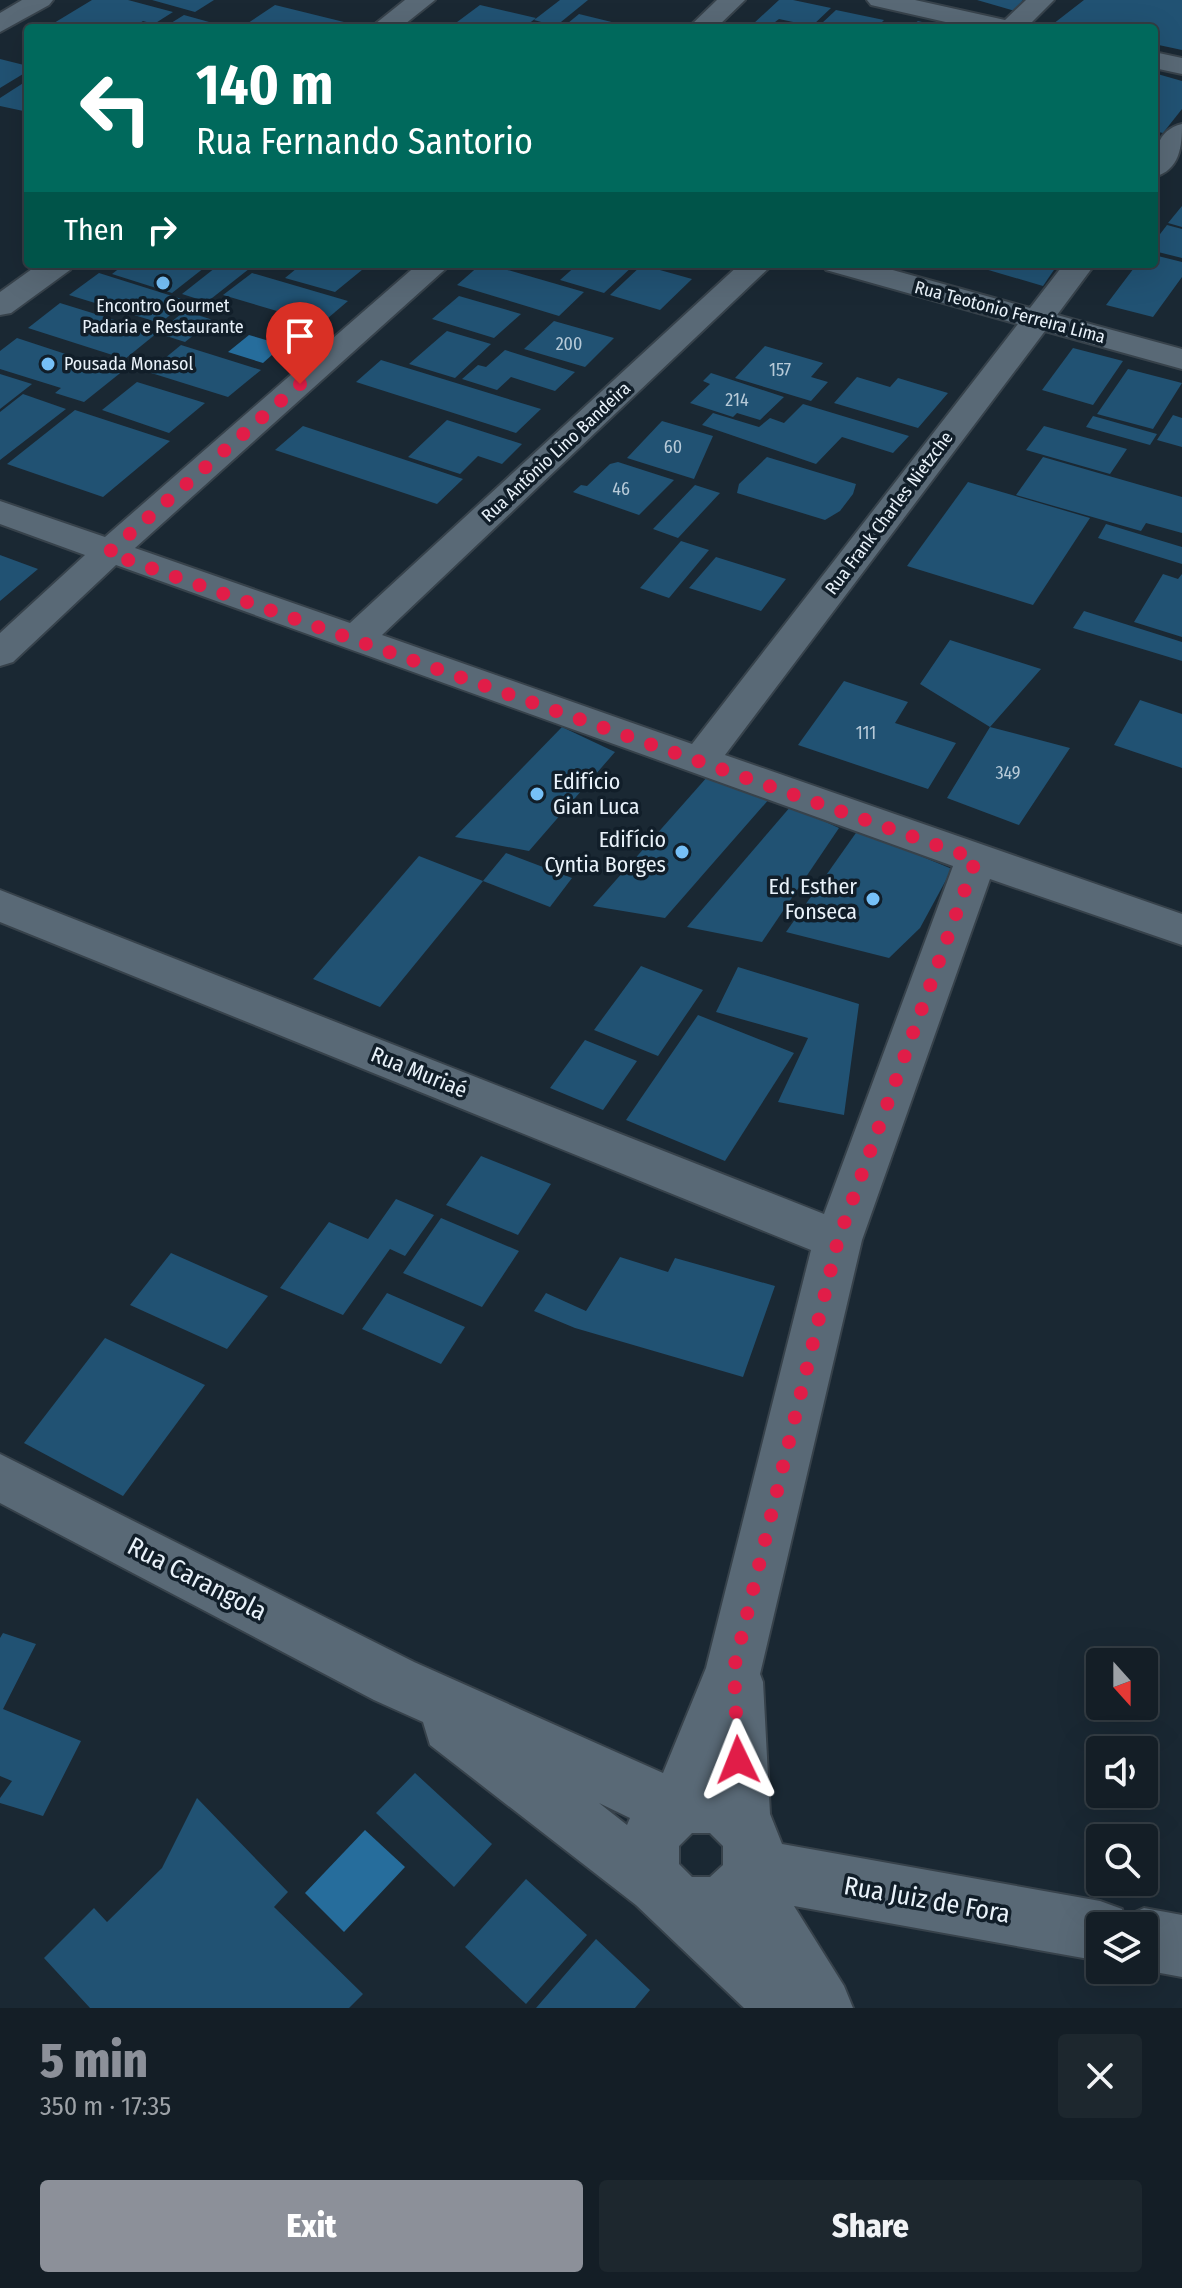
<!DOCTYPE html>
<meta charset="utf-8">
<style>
body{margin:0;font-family:"Fira Sans Condensed",sans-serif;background:#1d272e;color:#f1f3f6;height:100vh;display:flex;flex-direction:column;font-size:30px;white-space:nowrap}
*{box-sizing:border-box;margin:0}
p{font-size:26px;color:#9da2a7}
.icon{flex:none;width:44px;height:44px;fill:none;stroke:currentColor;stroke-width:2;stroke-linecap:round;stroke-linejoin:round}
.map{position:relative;height:2008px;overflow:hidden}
.drawer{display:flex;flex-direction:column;background:#141e26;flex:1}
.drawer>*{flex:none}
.top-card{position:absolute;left:24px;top:24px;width:1134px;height:244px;border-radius:8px;box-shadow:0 8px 32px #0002,0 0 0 2px #333c43;background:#00695c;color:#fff;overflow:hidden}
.needle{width:52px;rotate:159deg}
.controls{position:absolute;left:1086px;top:1648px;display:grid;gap:16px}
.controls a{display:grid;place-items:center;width:72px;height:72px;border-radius:8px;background:#141e26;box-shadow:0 8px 32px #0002,0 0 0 2px #333c43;font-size:40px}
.pin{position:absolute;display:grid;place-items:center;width:68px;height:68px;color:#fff;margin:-82px -34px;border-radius:50% 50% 50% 0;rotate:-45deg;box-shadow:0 0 8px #0007}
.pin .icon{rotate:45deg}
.me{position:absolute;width:88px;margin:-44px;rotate:358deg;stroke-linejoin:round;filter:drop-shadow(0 0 6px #0008)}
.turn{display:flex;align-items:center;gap:28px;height:168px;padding:0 40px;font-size:36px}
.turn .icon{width:104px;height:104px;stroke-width:2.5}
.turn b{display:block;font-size:56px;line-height:68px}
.then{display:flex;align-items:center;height:76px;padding:0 40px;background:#0003;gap:16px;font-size:30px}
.round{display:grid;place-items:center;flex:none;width:84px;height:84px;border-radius:8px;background:#1d272e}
.summary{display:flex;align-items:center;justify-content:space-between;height:136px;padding:0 40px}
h1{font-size:48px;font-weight:800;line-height:60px;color:#8c9099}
.button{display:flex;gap:16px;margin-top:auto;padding:16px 40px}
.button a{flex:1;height:92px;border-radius:8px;background:#8c9099;color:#fff;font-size:32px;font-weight:800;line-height:92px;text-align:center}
.button a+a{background:#1d272e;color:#f1f3f6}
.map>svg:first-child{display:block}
.water{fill:#266d9c}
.building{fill:#215273}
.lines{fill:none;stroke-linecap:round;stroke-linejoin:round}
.minor-casing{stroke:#37424b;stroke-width:4}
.minor{fill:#596976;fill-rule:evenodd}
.route{stroke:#e11d48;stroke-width:14;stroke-dasharray:0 25.2}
.poi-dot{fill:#76c0f7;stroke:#111e29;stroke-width:3}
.labels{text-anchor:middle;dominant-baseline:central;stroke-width:7;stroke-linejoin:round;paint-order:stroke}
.far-poi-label{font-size:18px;fill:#e9f2fa;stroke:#111e29}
.far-street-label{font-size:18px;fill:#e9f2fa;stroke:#111e29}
.number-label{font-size:18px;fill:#b7cad8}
.poi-label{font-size:22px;fill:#e9f2fa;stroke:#111e29;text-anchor:end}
.street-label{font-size:22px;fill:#e9f2fa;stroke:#111e29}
.near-street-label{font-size:26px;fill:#e9f2fa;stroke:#111e29}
</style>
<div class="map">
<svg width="1182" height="2008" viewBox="0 0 1182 2008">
<rect width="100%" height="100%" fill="#1a2833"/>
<g class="water">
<polygon points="249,335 283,345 263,363 228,352"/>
<polygon points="365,1830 405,1867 344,1932 305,1893"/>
</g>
<g class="building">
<polygon points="92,0 128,0 173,12 154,24 143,21 132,28 49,26"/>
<polygon points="152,0 214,0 195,12"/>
<polygon points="560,0 588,0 556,26 534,20"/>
<polygon points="779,0 793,0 831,8 812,26 779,19 775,22 794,28 759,28 761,26 753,24"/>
<polygon points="977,0 1023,0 1015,11"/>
<polygon points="1084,0 1182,0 1182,50 1154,44 1154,28 1072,28 1053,24"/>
<polygon points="275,5 344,22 336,28 257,28 245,25"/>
<polygon points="480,5 536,18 523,28 449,28"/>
<polygon points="836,10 884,20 876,28 825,28 821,24"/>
<polygon points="579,14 632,27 632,28 562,28"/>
<polygon points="184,15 227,27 227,28 163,28"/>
<polygon points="918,21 942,27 942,28 908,28"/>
<polygon points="0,59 28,66 28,71 0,88"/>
<polygon points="1154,73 1182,81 1182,109 1163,133 1154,131"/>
<polygon points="28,80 28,112 0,106 0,98"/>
<polygon points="1182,206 1182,227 1168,223"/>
<polygon points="1167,225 1182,229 1182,258 1154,251 1154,242"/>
<polygon points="1154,255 1182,262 1182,277 1153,317 1106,305 1137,264 1154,264"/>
<polygon points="125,264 209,264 172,293 112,274"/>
<polygon points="220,264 254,265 207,302 182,294"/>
<polygon points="302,264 364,264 368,265 335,292 285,278"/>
<polygon points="481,264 487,264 584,292 559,316 457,285"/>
<polygon points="578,264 635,264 604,293 560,280"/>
<polygon points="968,264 1058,264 1043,286"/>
<polygon points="642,265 692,279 660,310 610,295"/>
<polygon points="99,273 188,301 160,323 69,295"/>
<polygon points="252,273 348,301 321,324 223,295"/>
<polygon points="459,296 521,314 494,338 432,319"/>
<polygon points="60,303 157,333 125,359 28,328"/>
<polygon points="185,311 213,320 185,342 157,333"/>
<polygon points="554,321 614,338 585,367 524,349"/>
<polygon points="447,331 491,344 455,378 409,364"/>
<polygon points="17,338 93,363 101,357 129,366 84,402 55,393 61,388 0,369 0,351"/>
<polygon points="181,345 261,370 228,397 148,372"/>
<polygon points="765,346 823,363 811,377 828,382 811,401 735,378"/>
<polygon points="1073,348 1123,361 1093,405 1042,390"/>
<polygon points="505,350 575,372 555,391 511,377 497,390 462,379 478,365 486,367"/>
<polygon points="381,360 541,409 516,433 356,382"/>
<polygon points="1128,369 1182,383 1153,429 1097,414"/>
<polygon points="711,373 784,397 760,420 737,413 733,417 690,403 710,384 703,381"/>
<polygon points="0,374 32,384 0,409"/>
<polygon points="857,377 890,387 898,378 948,393 918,428 834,403"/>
<polygon points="137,382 205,403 169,433 102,410"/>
<polygon points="23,394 66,409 0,460 0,412"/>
<polygon points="803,404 909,436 893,453 842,437 816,464 702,425 713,413 759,427 770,418 784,423"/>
<polygon points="75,410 170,441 103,497 7,464"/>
<polygon points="1173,415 1182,418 1182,447 1157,440"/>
<polygon points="1093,416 1157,434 1150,445 1086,427"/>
<polygon points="447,420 522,444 502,464 478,456 460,474 408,457"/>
<polygon points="662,421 713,436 694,479 627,458"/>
<polygon points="303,426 463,479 437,504 275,450"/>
<polygon points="1044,426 1127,449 1110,474 1026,450"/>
<polygon points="767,457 856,484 853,494 840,511 825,520 737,493 739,484"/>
<polygon points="1043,457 1182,497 1182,533 1146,523 1141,531 1016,495"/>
<polygon points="618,462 674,480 639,515 573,492 581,485 587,486 610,464"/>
<polygon points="968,482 1090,518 1033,605 907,566"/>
<polygon points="695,485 720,493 678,538 653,529"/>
<polygon points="1106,524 1182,547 1182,564 1098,538"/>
<polygon points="681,541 709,550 669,598 640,588"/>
<polygon points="0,555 38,569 0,601"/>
<polygon points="716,557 786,579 761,611 689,588"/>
<polygon points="1163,574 1178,579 1182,574 1182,637 1134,622"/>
<polygon points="1084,611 1182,642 1182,661 1073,628"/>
<polygon points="950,640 1041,669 990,727 1070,748 1019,825 947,798 990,727 920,684"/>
<polygon points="844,681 908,702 895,723 956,743 928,789 798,745"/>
<polygon points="1140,700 1182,714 1182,768 1114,745"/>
<polygon points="562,727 615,752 529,851 455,837"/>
<polygon points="708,776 770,798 665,918 593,906"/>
<polygon points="791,806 839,828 762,942 687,927"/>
<polygon points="858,830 952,869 920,928 889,958 786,932"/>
<polygon points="506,853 572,878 550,907 483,881"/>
<polygon points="419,856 483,881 380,1007 313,979"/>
<polygon points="641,966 703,990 658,1056 594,1030"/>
<polygon points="738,967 859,1004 844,1115 778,1102 808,1038 716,1012"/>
<polygon points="698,1015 794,1053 725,1161 626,1120"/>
<polygon points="585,1040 637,1061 603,1110 550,1088"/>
<polygon points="481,1156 551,1184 518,1235 446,1205"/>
<polygon points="396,1199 434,1215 405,1256 390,1249 343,1315 280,1288 329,1222 368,1239"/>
<polygon points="441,1218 519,1251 482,1307 403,1273"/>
<polygon points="171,1253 268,1296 227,1349 130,1305"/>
<polygon points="620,1257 668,1272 675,1258 775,1286 743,1377 575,1328 534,1311 546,1293 586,1311"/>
<polygon points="387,1293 465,1327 441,1364 362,1329"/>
<polygon points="105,1338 205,1385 123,1496 24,1443"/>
<polygon points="3,1633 36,1644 3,1709 81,1741 43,1816 0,1803 0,1798 12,1781 0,1776 0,1638"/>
<polygon points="415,1773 492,1844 454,1887 376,1813"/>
<polygon points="197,1798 288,1892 274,1907 363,1994 349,2008 90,2008 44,1958 94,1908 107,1922 162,1868"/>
<polygon points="526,1879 587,1935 526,2004 465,1947"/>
<polygon points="596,1939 650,1990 635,2008 536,2008"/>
</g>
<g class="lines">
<g class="minor-casing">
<g id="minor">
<polygon points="22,0 53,0 49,5 0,32 0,13"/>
<polygon points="405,0 435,0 400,28 370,28"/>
<polygon points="717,0 745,0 716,28 688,28"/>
<polygon points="867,0 915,0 1005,20 1026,0 1054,0 1026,28 972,28 871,5"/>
<polygon points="1154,52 1182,58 1182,74 1154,68"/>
<path d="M1182 124C1182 146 1180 170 1154 177 1154 154 1156 130 1182 124Z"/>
<polygon points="39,264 74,264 70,270 11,313 0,315 0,292"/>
<path d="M418 264H451L135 548 350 623 740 264H773L382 635 692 744 1018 324 826 270 822 264H871L1030 308 1064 264H1095L1057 315 1182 349V369L1045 331 725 755 1182 914V945L990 879 862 1240 760 1674 763 1682 770 1814 782 1844 1100 1901 1122 1909 1124 1917 1144 1908 1182 1915V1977L1144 1970V1926H1100V1961L794 1906 844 1986 853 2008H744L636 1905 430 1745 423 1722 374 1700 0 1503V1454L414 1662 663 1773 706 1668 811 1250 0 922V890L824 1214 953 866 116 565 13 662 0 666V633L85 555 0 524V501L105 537ZM599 1803 630 1818 627 1825ZM692 1833H710L723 1846V1865L710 1877H692L679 1864V1846Z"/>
</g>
</g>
<use href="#minor" class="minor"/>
</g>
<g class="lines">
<polyline class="route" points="300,384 108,553 976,859 838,1240 734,1668 738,1760"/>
</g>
<g class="poi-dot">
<circle cx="163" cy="283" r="8"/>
<circle cx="48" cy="364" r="8"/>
<circle cx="537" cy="794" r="8"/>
<circle cx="682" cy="852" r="8"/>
<circle cx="873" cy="899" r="8"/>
</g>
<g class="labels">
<g class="far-poi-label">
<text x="163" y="306">Encontro Gourmet<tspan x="163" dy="21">Padaria e Restaurante</tspan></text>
<text x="64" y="364" text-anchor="start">Pousada Monasol</text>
</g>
<g class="far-street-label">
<text transform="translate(1010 312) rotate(15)">Rua Teotonio Ferreira Lima</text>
<text transform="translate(556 452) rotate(-43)">Rua Antônio Lino Bandeira</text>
<text transform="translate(889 513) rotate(-53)">Rua Frank Charles Nietzche</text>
</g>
<g class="number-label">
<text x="569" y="344">200</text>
<text x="780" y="370">157</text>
<text x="737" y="400">214</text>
<text x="673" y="447">60</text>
<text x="621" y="489">46</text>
<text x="866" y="733">111</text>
<text x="1008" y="773">349</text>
</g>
<g class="poi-label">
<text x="553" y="781" text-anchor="start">Edifício<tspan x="553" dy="25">Gian Luca</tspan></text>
<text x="666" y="839">Edifício<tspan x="666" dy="25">Cyntia Borges</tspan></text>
<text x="857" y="886">Ed. Esther<tspan x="857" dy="25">Fonseca</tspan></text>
</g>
<g class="street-label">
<text transform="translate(419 1072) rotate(22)">Rua Muriaé</text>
</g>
<g class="near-street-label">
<text transform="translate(197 1579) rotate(27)">Rua Carangola</text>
<text transform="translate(927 1900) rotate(10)">Rua Juiz de Fora</text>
</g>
</g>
</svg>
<div class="controls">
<a><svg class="needle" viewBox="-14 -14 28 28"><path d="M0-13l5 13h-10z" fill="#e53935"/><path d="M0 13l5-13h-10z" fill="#9da2a7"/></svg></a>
<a><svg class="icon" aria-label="sound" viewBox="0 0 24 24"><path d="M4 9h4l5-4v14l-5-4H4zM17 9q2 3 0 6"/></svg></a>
<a><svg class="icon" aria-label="search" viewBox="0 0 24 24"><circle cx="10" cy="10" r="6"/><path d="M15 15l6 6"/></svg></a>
<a><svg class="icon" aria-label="layers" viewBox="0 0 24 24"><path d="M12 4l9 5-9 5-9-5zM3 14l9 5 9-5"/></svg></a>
</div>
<div class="pin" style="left:300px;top:384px;background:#d93025"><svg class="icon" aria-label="arrive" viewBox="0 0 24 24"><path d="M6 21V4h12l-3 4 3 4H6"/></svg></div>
<svg class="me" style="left:738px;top:1760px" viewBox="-20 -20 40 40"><path d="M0-17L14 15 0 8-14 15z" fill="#e11d48" stroke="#fff" stroke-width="4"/></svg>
<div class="top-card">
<div class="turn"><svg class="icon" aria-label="left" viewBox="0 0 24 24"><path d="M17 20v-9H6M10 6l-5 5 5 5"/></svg><div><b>140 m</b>Rua Fernando Santorio</div></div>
<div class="then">Then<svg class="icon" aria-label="right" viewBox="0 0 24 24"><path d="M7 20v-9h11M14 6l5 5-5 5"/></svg></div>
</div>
</div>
<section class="drawer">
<div class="summary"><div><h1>5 min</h1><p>350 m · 17:35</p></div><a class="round"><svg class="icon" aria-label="close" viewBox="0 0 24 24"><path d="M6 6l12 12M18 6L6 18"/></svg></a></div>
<div class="button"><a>Exit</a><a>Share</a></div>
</section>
